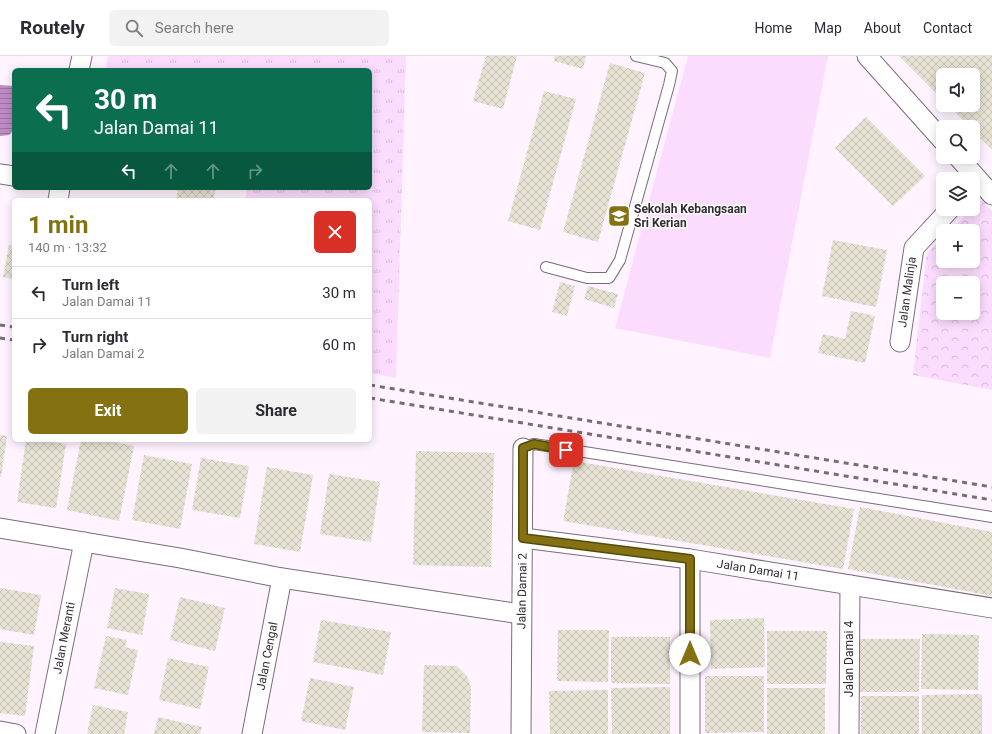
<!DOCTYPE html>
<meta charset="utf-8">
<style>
body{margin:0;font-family:Roboto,sans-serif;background:#f2f2f3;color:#2b2b33;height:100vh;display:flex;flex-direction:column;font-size:15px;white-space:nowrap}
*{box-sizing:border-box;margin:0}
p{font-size:13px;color:#7c7c81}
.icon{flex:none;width:22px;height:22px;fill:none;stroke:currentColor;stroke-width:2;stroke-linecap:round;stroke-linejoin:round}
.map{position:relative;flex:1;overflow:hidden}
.details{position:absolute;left:12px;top:142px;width:360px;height:244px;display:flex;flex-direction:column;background:#fff;border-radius:6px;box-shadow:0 2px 10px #0003}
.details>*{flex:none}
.banner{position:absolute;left:12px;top:12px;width:360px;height:122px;border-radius:6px;box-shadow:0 2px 10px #0003;background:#0b6e4f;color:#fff;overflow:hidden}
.controls{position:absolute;left:936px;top:12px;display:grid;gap:8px}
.controls a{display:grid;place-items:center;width:44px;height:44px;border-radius:6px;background:#fff;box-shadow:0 2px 10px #0003;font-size:20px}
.pin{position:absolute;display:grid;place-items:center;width:34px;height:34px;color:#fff;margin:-17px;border-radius:8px;box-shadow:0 2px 6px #0006}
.me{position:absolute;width:44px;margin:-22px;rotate:0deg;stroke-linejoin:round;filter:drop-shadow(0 0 3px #0008)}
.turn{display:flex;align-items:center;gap:14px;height:84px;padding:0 16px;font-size:18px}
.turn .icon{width:52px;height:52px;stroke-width:2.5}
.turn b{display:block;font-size:28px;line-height:34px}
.lanes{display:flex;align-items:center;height:38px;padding:0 16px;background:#0003;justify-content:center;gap:20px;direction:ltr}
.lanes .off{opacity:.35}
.round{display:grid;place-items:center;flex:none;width:42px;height:42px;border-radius:6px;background:#f2f2f3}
.overview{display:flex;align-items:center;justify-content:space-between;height:68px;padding:0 16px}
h1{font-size:24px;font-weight:700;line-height:30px;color:#847112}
.primary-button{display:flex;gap:8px;margin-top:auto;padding:8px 16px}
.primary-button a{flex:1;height:46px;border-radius:6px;background:#847112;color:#fff;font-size:16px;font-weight:700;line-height:46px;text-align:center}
.primary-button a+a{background:#f2f2f3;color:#2b2b33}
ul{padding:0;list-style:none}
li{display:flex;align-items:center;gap:12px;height:52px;padding:0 16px;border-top:1px solid #e1e1e2}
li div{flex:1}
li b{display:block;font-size:15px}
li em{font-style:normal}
header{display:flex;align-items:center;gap:24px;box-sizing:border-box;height:56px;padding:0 20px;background:#fff;border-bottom:1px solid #e1e1e2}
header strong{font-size:19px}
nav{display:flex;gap:22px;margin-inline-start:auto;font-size:14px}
.search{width:280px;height:36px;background:#f2f2f3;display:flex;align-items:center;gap:10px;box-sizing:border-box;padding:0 14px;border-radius:6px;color:#7c7c81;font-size:15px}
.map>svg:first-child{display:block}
.grass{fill:url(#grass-tufts)}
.park{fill:url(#park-crowns);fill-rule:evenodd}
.pitch{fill:#fbdbfe}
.water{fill:url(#water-rules)}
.building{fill:url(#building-cross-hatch)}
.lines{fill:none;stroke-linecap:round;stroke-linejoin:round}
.service-casing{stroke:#786e78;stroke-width:12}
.minor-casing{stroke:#786e78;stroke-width:21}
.service{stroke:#fff;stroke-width:10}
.minor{stroke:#fff;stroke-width:19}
.rail{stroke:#746d75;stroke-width:3;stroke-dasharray:5 5;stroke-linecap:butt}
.route-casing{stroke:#56490c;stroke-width:10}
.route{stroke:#847112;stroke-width:7}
.labels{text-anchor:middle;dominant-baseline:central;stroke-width:3;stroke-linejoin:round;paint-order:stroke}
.poi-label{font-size:12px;font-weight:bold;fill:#312d32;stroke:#fff;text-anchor:start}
.street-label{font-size:12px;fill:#312d32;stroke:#fff}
</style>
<header>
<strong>Routely</strong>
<div class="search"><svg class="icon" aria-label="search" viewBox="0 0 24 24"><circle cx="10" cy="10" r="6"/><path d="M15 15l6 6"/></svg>Search here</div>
<nav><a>Home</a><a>Map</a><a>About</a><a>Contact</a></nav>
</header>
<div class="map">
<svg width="992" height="678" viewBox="0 0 992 678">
<defs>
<pattern id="grass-tufts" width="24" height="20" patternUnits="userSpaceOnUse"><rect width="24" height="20" fill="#fbdbfe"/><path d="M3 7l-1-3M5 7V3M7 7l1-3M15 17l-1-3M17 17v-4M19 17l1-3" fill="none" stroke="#d8bcda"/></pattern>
<pattern id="park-crowns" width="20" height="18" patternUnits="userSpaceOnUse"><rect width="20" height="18" fill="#fbdbfe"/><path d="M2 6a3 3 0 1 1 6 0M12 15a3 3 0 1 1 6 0" fill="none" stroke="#d8bcda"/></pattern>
<pattern id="water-rules" width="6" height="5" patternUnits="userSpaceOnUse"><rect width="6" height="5" fill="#c08ac5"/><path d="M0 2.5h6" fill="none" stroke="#9d71a1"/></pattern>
<pattern id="building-cross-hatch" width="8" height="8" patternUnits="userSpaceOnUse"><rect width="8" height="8" fill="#e6e3d4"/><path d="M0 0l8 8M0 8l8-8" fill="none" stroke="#c6c3b6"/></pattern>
</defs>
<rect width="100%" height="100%" fill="#fef3ff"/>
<polygon class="grass" points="108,0 406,0 396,322 370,317 370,144 245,144 247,132 370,132 370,14 106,14"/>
<path class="park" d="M982 144 992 155V334L913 319 927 196 943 181V205H973V175H949ZM943 227H973V257H943Z"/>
<polygon class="pitch" points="688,0 828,0 770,302 615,272"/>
<polygon class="water" points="0,29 14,30 14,74 9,79 0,80"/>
<g class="building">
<polygon points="486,0 517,0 503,53 473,45"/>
<polygon points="555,0 586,0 583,13 554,5"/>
<polygon points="899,0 992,0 992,94 973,75 973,71 970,71 948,49 973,49 973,19 943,19 943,44"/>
<polygon points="610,7 645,17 598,186 563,176"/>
<polygon points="544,35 576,43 540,174 508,165"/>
<polygon points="866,61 925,120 893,150 835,92"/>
<polygon points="178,132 216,132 213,144 176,144"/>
<polygon points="833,184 887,194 876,251 822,240"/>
<polygon points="9,189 14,190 14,223 3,221"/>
<polygon points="560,226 575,230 567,260 552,256"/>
<polygon points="588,230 618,238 614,252 584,243"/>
<polygon points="851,255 875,260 865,307 818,297 823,278 845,283"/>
<polygon points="0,379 7,380 1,421 0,421"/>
<polygon points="26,384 36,384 66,388 56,452 17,446"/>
<polygon points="81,384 105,384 134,390 119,465 67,454"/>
<polygon points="416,395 494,397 491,511 413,509"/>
<polygon points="144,399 192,408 180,473 132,464"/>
<polygon points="201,402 249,410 240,462 192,454"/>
<polygon points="574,405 854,453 843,513 563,465"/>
<polygon points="267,411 313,419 300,496 254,488"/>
<polygon points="329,418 380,426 371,486 320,478"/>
<polygon points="860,451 992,476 992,540 848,513"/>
<polygon points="0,532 41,539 34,579 0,573"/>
<polygon points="115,532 149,538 142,579 107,572"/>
<polygon points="180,541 225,552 215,595 170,584"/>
<polygon points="764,562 765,611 711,613 710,564"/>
<polygon points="321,564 391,576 383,619 313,606"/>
<polygon points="558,574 609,574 608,626 557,625"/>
<polygon points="767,575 827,575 826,628 767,628"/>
<polygon points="922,578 979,579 978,634 921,633"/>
<polygon points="106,580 127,584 125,591 138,594 128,639 94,632"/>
<polygon points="611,581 670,581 670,628 611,627"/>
<polygon points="860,583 920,583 919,636 860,636"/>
<polygon points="0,586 34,590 25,660 0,657"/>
<polygon points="168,602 209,611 200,653 159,644"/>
<polygon points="424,609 457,610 467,620 471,631 470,677 422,676"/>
<polygon points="705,620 764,620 764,676 705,677"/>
<polygon points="310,622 354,631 345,674 301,665"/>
<polygon points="670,631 670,678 612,678 611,632"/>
<rect x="767" y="632" width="58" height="46"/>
<polygon points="608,634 608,678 550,678 549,635"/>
<polygon points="982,638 982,678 922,678 922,639"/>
<rect x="861" y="640" width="58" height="38"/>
<polygon points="93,649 128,656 124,678 87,678"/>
<polygon points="158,661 202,671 200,678 154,678"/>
</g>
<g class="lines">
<g class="service-casing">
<g id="service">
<polyline points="546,211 587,222 609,222 620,204 669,29 672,15 665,7 636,0"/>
<polyline points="523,392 534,388 992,461"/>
</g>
</g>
<g class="minor-casing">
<g id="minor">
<polyline points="867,0 943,85"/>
<polyline points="79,14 82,0"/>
<polyline points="958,101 992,139"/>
<polyline points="0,118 14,120"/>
<polyline points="58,144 60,132"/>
<polyline points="900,286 914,192 950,153"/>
<polyline points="0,472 180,502 282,522 521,558"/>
<polyline points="523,482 690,503 992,552"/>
<polyline points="690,503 690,678"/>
<polyline points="0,675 16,678"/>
<polyline points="45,678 84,486"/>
<polyline points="252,678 282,522"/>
<path d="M521 678C521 582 523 487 523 392"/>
<polyline points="849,678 850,529"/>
</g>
</g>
<use href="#service" class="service"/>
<use href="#minor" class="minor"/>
<g class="rail">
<polyline points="0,269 14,271"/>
<polyline points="0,282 14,284"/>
<polyline points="370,329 992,431"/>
<polyline points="370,342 992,444"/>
</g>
</g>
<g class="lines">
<g class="route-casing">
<polyline id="route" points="566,394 534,388 523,392 523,482 690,503 690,598"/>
</g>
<use href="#route" class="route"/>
</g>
<defs>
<g id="school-square" transform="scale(1.15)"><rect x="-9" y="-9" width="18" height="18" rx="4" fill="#847112" stroke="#fff"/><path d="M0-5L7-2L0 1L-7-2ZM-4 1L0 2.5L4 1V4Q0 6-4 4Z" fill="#fff"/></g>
</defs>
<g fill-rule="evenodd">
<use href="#school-square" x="619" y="160"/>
</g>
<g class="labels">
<g class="poi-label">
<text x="634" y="153">Sekolah Kebangsaan<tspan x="634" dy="14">Sri Kerian</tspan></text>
</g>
<g class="street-label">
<text transform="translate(907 236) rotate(-82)">Jalan Malinja</text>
<text transform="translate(758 514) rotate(9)">Jalan Damai 11</text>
<text transform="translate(522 535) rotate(-89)">Jalan Damai 2</text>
<text transform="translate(64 582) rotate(-79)">Jalan Meranti</text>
<text transform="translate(267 600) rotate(-79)">Jalan Cengal</text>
<text transform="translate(849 603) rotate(-90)">Jalan Damai 4</text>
</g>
</g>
</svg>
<div class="controls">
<a><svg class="icon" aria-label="sound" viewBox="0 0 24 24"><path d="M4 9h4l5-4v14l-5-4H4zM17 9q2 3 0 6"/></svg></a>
<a><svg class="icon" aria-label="search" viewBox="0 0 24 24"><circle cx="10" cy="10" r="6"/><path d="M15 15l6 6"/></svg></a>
<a><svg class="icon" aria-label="layers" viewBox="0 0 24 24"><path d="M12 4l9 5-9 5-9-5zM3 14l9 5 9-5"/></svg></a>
<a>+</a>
<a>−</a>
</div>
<div class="pin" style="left:566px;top:394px;background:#d93025"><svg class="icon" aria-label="arrive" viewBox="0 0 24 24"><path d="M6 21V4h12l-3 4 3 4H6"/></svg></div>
<svg class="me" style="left:690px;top:598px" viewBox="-20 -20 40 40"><circle r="19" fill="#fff"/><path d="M0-13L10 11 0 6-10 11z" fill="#847112"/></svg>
<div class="banner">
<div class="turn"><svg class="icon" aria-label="left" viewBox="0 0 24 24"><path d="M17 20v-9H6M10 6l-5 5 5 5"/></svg><div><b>30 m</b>Jalan Damai 11</div></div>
<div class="lanes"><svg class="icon" aria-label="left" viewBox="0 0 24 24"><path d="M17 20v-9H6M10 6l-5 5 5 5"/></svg><svg class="icon off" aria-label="ahead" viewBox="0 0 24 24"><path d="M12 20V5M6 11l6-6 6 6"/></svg><svg class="icon off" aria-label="ahead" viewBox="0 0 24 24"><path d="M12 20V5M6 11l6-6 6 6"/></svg><svg class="icon off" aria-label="right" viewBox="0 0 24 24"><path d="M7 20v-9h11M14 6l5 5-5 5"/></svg></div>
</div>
<section class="details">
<div class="overview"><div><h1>1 min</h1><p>140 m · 13:32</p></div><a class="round" style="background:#d93025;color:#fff"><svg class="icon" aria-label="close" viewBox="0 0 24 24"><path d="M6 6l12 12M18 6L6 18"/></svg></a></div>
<ul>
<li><svg class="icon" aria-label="left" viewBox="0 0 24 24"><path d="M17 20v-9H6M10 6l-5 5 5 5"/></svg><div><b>Turn left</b><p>Jalan Damai 11</p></div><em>30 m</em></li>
<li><svg class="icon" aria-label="right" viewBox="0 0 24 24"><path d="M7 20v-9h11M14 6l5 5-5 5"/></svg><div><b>Turn right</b><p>Jalan Damai 2</p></div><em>60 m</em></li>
</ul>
<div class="primary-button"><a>Exit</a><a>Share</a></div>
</section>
</div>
